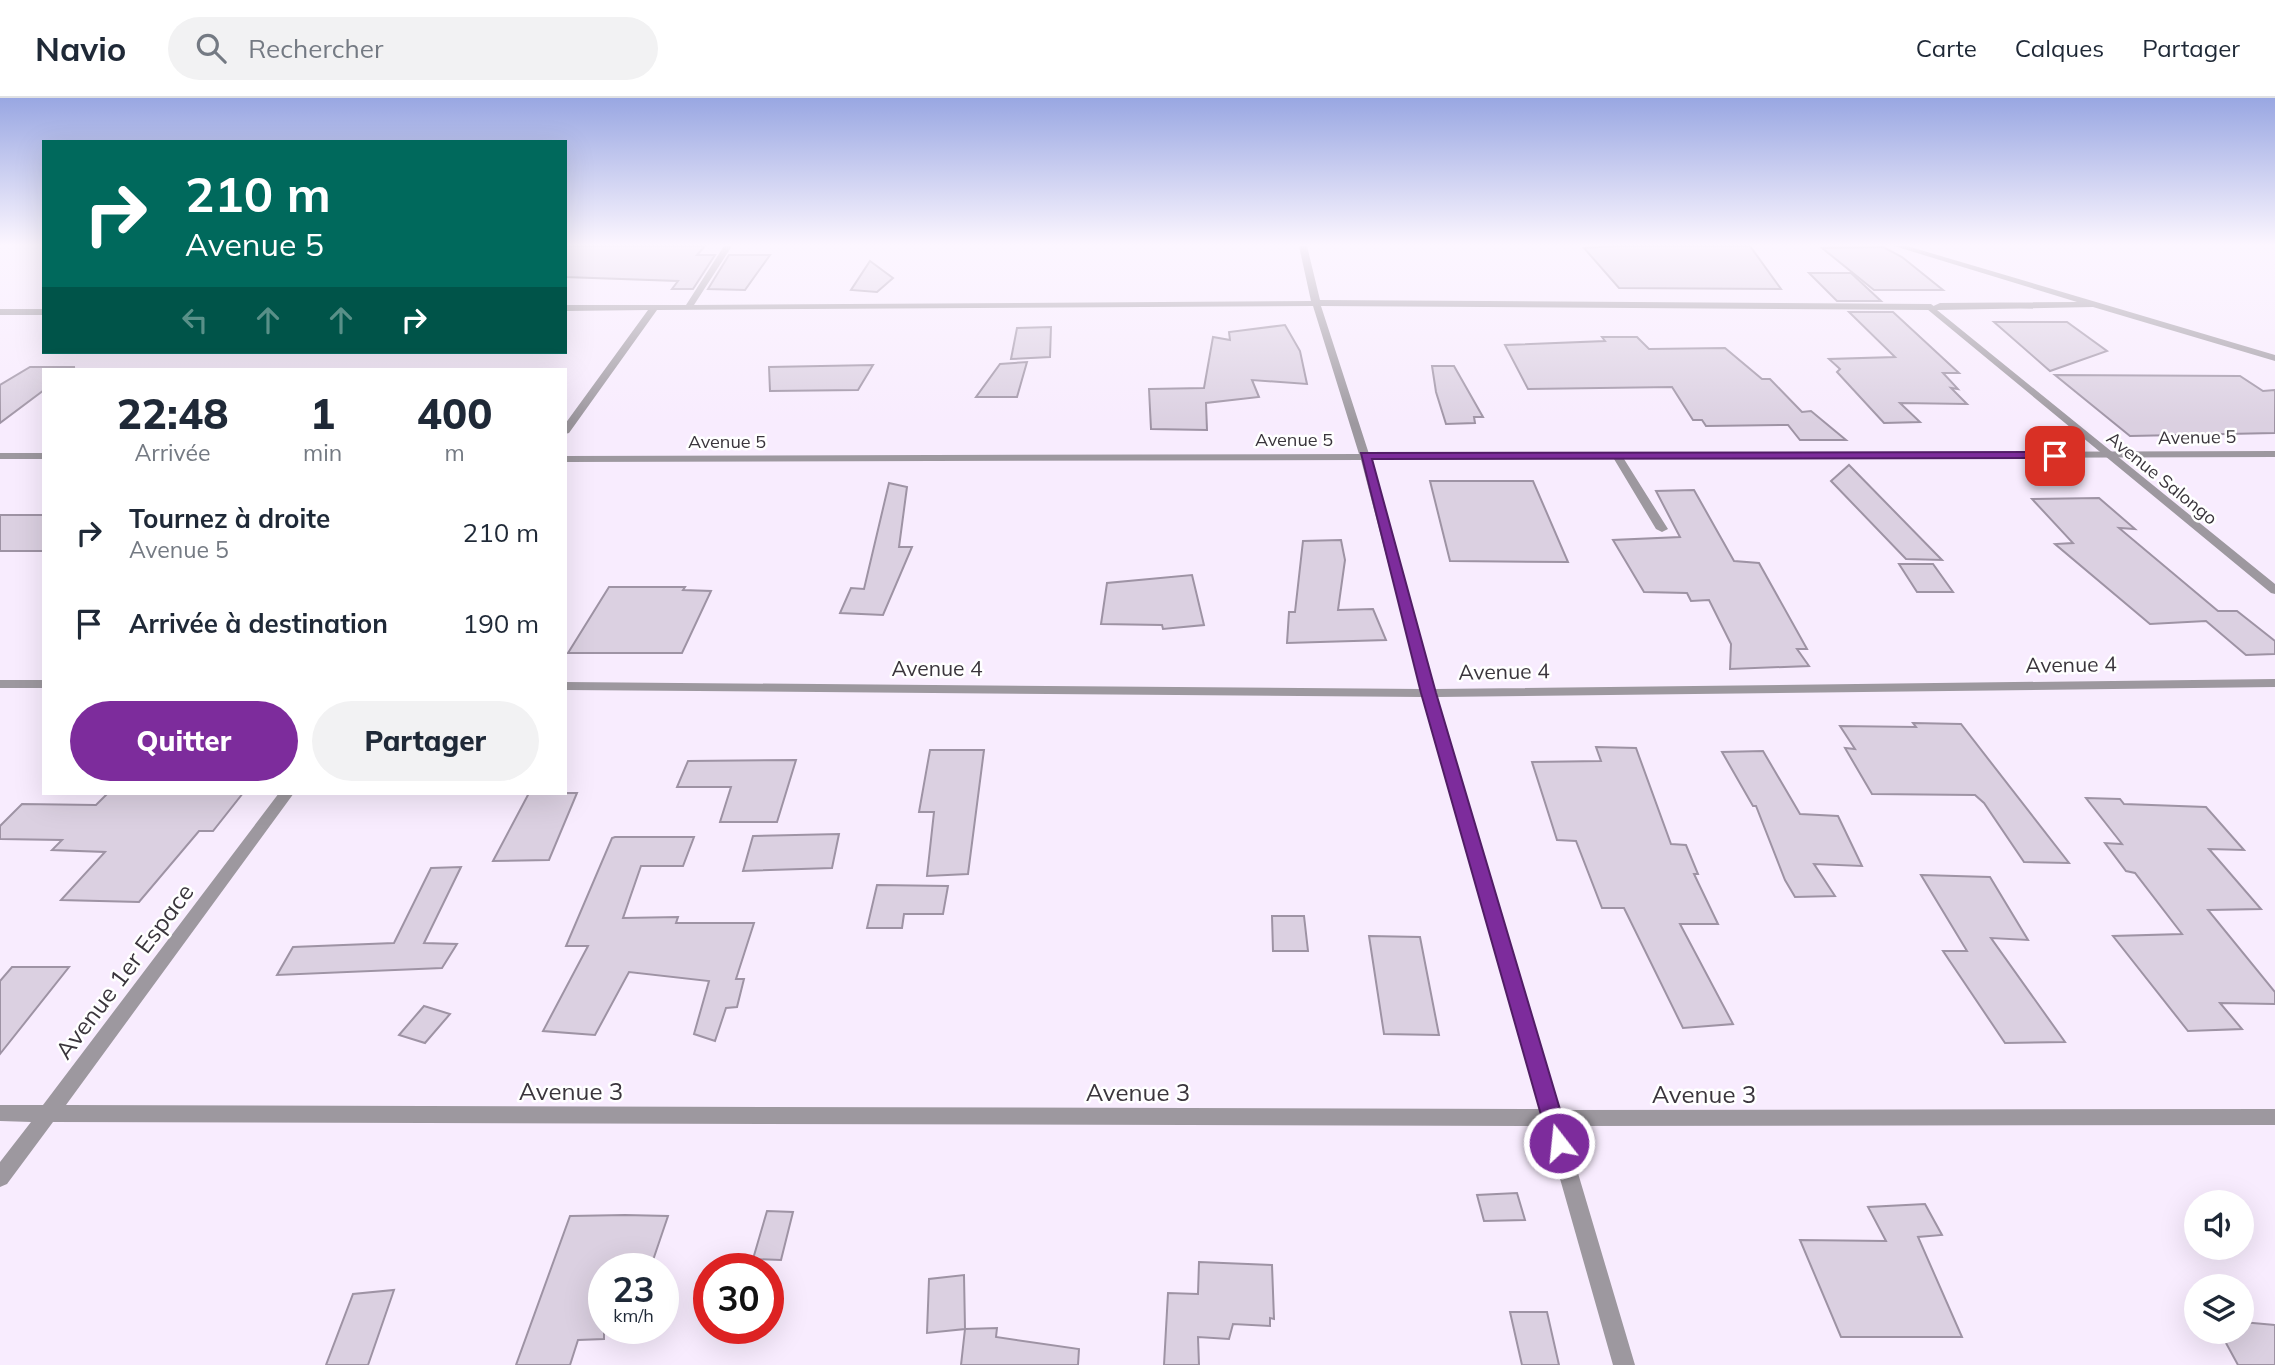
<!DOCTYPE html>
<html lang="fr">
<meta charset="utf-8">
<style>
body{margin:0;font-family:Mulish,sans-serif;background:#f2f2f3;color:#1f2937;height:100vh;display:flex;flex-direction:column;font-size:26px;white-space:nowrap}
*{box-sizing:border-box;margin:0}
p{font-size:23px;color:#747a83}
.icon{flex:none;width:38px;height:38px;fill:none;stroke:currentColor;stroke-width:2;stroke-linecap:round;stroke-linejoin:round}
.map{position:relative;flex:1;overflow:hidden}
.side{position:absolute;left:42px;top:270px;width:525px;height:427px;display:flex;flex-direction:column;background:#fff;border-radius:0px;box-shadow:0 7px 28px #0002}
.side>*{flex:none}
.guide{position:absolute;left:42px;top:42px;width:525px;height:214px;border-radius:0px;box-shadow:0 7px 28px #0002;background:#00695c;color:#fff;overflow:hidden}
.tools{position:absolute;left:2184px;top:1092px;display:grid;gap:14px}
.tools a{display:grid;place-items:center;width:70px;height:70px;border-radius:50%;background:#fff;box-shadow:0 7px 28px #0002;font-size:35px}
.speed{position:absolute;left:588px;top:1155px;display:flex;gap:14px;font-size:35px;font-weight:700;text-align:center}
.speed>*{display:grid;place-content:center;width:91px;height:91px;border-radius:50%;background:#fff;box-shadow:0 7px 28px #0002;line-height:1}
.speed small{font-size:18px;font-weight:400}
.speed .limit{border:10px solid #d22;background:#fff;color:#111}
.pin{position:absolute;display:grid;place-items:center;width:60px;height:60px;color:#fff;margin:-30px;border-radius:14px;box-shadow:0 4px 10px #0006}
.me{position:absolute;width:77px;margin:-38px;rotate:344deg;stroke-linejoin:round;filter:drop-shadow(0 0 5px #0008)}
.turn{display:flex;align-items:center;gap:24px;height:147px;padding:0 28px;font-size:32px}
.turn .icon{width:91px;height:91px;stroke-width:2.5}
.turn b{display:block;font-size:49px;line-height:60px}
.lanes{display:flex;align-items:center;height:66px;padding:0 28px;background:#0003;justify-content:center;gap:35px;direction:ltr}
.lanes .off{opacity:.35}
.eta{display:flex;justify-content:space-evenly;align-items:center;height:119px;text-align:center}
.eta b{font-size:42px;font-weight:800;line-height:49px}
.primary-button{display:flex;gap:14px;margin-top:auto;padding:14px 28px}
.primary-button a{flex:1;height:80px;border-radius:42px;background:#7d2c9c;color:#fff;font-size:28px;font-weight:800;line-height:80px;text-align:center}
.primary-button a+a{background:#f2f2f3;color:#1f2937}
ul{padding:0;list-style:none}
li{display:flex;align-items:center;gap:21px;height:91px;padding:0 28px}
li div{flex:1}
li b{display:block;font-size:26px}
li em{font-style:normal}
header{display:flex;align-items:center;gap:42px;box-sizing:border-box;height:98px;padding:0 35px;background:#fff;border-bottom:2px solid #e0e1e3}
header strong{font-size:33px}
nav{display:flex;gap:38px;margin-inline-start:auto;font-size:24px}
.search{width:490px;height:63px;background:#f2f2f3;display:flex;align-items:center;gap:18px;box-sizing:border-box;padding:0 24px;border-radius:38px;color:#747a83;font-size:26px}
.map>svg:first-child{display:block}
.building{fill:#dbd0e1;stroke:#9e93a4;stroke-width:2}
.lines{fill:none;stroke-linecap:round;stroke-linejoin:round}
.minor{fill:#9d989f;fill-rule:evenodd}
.tertiary{fill:#9d989f;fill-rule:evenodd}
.route{fill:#7d2c9c;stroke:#511d65;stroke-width:2}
.labels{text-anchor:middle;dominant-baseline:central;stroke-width:5;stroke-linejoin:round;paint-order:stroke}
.far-street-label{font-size:18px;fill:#3a353c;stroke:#fff}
.street-label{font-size:21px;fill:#3a353c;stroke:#fff}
.near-street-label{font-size:24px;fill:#3a353c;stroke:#fff}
</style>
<header>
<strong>Navio</strong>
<div class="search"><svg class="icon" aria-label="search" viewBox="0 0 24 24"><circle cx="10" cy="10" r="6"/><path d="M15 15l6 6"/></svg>Rechercher</div>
<nav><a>Carte</a><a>Calques</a><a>Partager</a></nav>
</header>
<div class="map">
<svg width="2275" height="1267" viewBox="0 0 2275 1267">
<rect width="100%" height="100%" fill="#f8ecfe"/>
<g class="building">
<polygon points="565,148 705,148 697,157 715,157 693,191 672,191 678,183 565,179"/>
<polygon points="1615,148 1750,148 1781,191 1619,190 1584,150"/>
<polygon points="1883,149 1902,159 1943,192 1874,192 1822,150"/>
<polygon points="729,157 770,157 745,192 708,191"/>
<polygon points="870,163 893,180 877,194 851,192"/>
<polygon points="1809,175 1851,175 1881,203 1837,203"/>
<polygon points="1849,214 1893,214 1959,275 1943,275 1958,291 1951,290 1967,306 1900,305 1920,324 1884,325 1837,274 1840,271 1829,261 1895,259"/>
<polygon points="1994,224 2067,224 2107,253 2050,273"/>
<polygon points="1285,227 1300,253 1307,286 1252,282 1259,299 1206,305 1207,332 1151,331 1149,291 1204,290 1213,239 1230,242 1229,234"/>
<polygon points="1051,229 1050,259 1011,261 1017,230"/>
<polygon points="1602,239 1637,239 1649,251 1725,250 1762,281 1770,281 1802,314 1811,313 1846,342 1800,342 1788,327 1706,328 1702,322 1693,322 1672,289 1528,291 1505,247 1605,243"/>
<polygon points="1027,264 1017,299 976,299 1000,266"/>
<polygon points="873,267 858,292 770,293 769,269"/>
<polygon points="1432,268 1454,268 1483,319 1474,319 1475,325 1446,326 1436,294"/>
<polygon points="30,269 75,269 44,271 44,292 0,325 0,287"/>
<polygon points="2055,277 2240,278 2263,293 2275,292 2275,335 2130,338"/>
<polygon points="1849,367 1942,462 1906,461 1831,383"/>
<polygon points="1430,383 1533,383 1568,464 1450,463"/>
<polygon points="889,385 907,389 899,449 912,449 883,517 840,515 851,490 864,491"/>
<polygon points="1694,392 1734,463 1759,465 1807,551 1797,551 1809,568 1730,571 1731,546 1709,502 1691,503 1687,495 1644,494 1613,442 1680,439 1656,393"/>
<polygon points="2099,400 2135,431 2119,430 2218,513 2237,513 2275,543 2275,556 2246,557 2206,523 2150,526 2055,446 2073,445 2032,401"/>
<rect x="0" y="417" width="44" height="36"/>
<polygon points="1341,442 1345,462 1338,512 1373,511 1386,542 1287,545 1289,514 1295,514 1303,443"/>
<polygon points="1899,466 1933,466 1953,494 1917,494"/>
<polygon points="1192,477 1204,527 1163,531 1162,527 1101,526 1107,485"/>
<polygon points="609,489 685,489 683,492 711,493 682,555 568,555"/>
<polygon points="1913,625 1961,626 2069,765 2024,764 1984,705 1975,697 1872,696 1845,650 1855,651 1840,628 1916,629"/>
<polygon points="1596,649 1636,650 1671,746 1686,747 1698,776 1694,776 1718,826 1680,826 1733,926 1683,930 1624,810 1602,810 1576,743 1557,742 1532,664 1601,663"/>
<polygon points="930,652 984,652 968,776 927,778 934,714 919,714"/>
<polygon points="1763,653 1800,716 1838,718 1862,768 1814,766 1835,798 1795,799 1785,782 1756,708 1753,708 1722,654"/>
<polygon points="796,662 777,724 720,724 731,689 677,689 688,663"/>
<polygon points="108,695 243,695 213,733 199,733 139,804 61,802 105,754 52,752 62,742 0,741 0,728 22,706 96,707"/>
<polygon points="529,695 577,695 549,762 493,763"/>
<polygon points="2086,700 2120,701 2124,706 2206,709 2244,752 2209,751 2261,811 2208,812 2275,894 2275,906 2220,905 2242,931 2188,933 2113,838 2182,836 2135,775 2126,773 2105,745 2122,746"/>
<polygon points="839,736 832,770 743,773 753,738"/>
<polygon points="615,739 694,739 683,768 641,768 623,820 678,819 676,825 754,825 736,881 744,881 737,909 726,910 715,943 694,936 709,883 629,874 595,937 543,933 588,848 566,848 612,740"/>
<polygon points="461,769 424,845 457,846 442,870 277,877 293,849 394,845 431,770"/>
<polygon points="1921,777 1990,779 2028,842 1991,840 2065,944 2005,945 1943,853 1967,853"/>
<polygon points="877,787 948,788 943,816 904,816 902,830 867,830"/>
<polygon points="1272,818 1304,818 1308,853 1273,853"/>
<polygon points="1369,838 1420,839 1439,937 1384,936"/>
<polygon points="12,869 69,869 0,956 0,883"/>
<polygon points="424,908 450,916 425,945 399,937"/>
<polygon points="1517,1095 1525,1122 1484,1123 1477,1097"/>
<polygon points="1925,1106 1942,1137 1918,1139 1962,1239 1841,1239 1800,1142 1886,1143 1868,1109"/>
<polygon points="767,1113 793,1114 781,1162 753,1161"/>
<polygon points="625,1117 668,1118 650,1171 604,1171 604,1241 578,1242 570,1267 516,1267 570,1118"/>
<polygon points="1199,1164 1272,1167 1274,1221 1270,1220 1270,1228 1233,1226 1229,1241 1198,1239 1199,1267 1164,1267 1168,1195 1198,1196"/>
<polygon points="964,1177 965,1231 927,1235 929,1181"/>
<polygon points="394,1192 368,1267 326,1267 353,1196"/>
<polygon points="1510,1214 1547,1214 1559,1267 1522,1267"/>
<polygon points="2242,1224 2275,1227 2275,1267 2238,1267 2220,1234 2242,1234"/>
<polygon points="997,1230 996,1239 1079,1251 1078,1267 961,1267 965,1231"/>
</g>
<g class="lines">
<g class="minor">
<polygon points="724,148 732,148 694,207 1311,203 1299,148 1307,148 1320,202 1931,206 1935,209 1931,212 1321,208 1369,356 2275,353 2275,359 1624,361 1668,431 1662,434 1656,431 1614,361 1371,362 1435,591 2275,581 2275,589 1437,599 1559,1012 2275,1011 2275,1027 1564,1028 1635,1267 1613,1267 1545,1028 53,1024 7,1086 0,1089 0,1064 31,1024 0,1023 0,1007 43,1007 279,695 294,695 66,1007 1540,1011 1423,599 565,592 565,584 1421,591 1361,362 565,364 565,358 1359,356 1313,208 657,212 569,335 565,336 565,326 648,212 565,213 565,207 686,207"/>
<rect x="0" y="211" width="44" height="6"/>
<rect x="0" y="355" width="44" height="6"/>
<rect x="0" y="582" width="44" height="8"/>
</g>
<polygon class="tertiary" points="1894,148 1907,148 2275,257 2275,263 2093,209 1937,212 2275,486 2275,496 2271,495 1927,211 1940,205 2077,204"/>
</g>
<linearGradient id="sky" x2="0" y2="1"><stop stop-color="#99a7e2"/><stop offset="0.45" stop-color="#fcf6ff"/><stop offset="1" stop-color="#fcf6ff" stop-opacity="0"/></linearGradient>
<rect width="2275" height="326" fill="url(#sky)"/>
<polygon class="route" points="2055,354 2061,358 2059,360 1372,361 1436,595 1570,1045 1567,1052 1559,1055 1551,1052 1421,595 1361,355"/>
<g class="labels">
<g class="far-street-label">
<text transform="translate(2197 339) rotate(-1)">Avenue 5</text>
<text x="1294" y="341">Avenue 5</text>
<text x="727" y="343">Avenue 5</text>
<text transform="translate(2162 380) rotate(39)">Avenue Salongo</text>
</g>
<g class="street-label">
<text transform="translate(2071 566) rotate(-1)">Avenue 4</text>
<text x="937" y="570">Avenue 4</text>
<text transform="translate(1504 573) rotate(-1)">Avenue 4</text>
</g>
<g class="near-street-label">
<text transform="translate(124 873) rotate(-53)">Avenue 1er Espace</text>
<text x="571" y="993">Avenue 3</text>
<text x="1138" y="994">Avenue 3</text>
<text x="1704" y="996">Avenue 3</text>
</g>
</g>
</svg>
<div class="tools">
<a><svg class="icon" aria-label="sound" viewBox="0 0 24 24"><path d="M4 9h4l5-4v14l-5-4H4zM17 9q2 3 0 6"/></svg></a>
<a><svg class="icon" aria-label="layers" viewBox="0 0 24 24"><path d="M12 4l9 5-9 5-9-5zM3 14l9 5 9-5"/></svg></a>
</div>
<div class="speed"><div>23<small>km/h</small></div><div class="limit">30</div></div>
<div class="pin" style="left:2055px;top:358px;background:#d93025"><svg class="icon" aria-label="arrive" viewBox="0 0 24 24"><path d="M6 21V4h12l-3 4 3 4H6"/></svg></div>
<svg class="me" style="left:1559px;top:1045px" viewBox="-20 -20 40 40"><circle r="17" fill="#7d2c9c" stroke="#fff" stroke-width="3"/><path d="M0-11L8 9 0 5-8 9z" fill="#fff"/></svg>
<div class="guide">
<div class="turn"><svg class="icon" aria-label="right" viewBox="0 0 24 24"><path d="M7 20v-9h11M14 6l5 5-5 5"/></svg><div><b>210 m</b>Avenue 5</div></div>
<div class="lanes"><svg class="icon off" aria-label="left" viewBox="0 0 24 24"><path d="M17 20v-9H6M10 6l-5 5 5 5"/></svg><svg class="icon off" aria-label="ahead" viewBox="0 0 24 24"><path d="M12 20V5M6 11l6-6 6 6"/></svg><svg class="icon off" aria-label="ahead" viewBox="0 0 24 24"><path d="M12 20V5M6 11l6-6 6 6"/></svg><svg class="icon" aria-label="right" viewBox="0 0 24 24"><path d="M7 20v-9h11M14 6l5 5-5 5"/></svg></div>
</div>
<section class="side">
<div class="eta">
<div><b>22:48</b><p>Arrivée</p></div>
<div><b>1</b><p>min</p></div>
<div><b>400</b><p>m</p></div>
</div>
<ul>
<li><svg class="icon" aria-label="right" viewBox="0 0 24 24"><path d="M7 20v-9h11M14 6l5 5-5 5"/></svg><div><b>Tournez à droite</b><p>Avenue 5</p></div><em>210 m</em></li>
<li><svg class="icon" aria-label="arrive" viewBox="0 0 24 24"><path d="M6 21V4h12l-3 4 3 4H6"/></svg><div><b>Arrivée à destination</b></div><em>190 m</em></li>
</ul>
<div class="primary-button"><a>Quitter</a><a>Partager</a></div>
</section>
</div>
